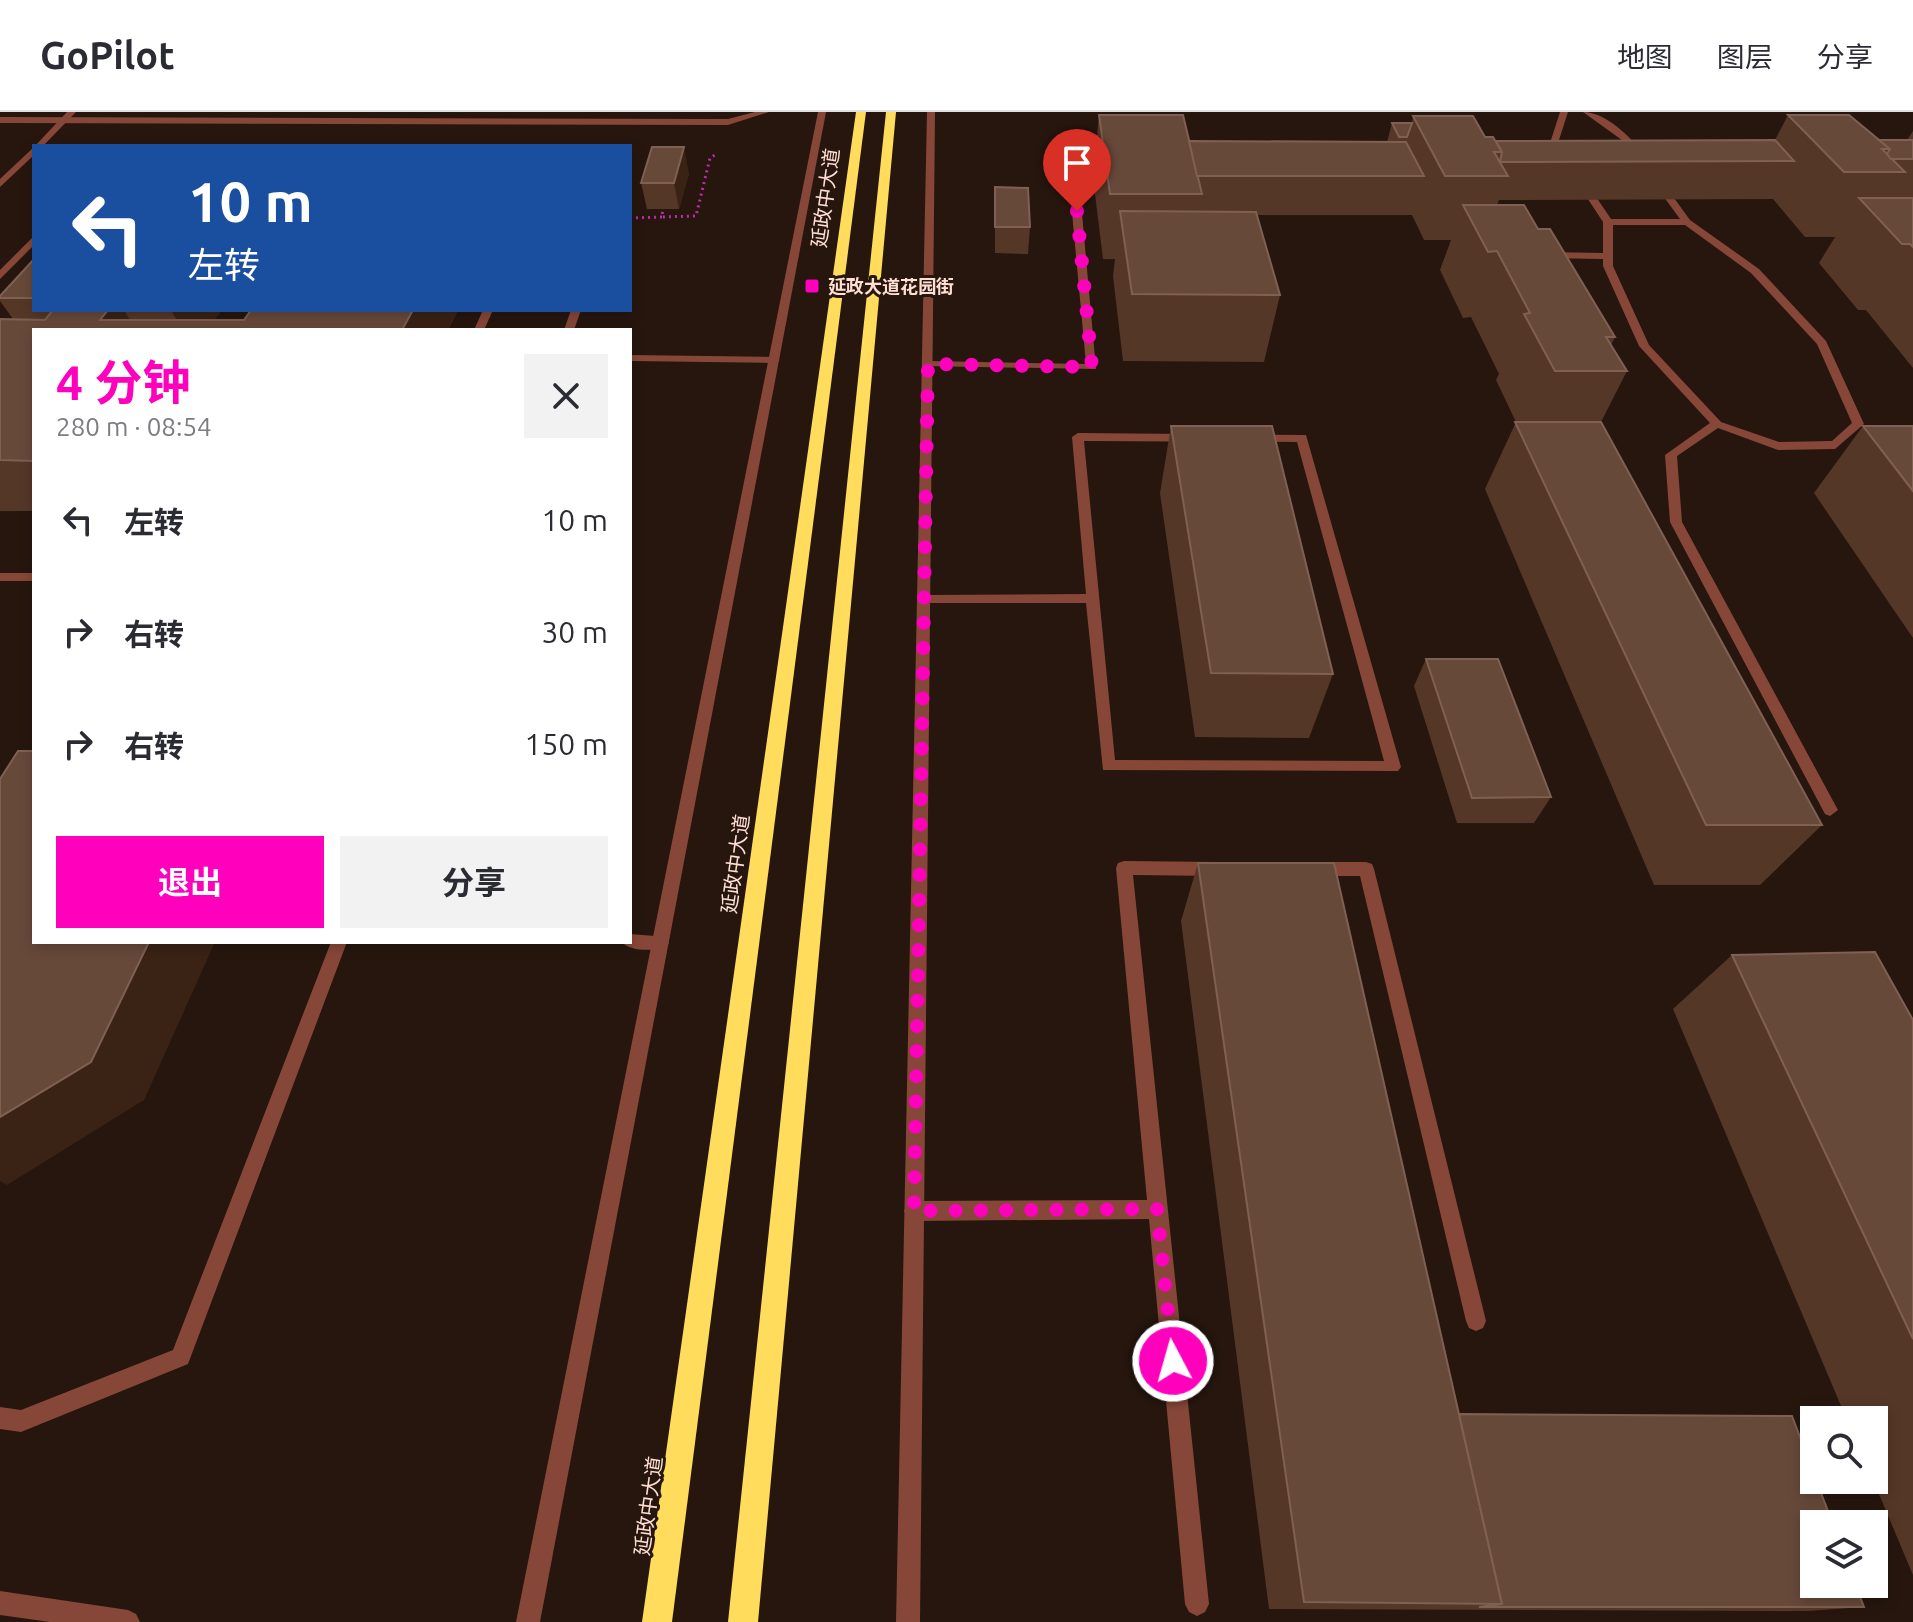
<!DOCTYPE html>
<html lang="zh">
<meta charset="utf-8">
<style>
body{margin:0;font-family:Ubuntu,"Noto Sans SC",sans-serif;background:#f2f2f3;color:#2b2b33;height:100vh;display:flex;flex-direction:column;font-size:30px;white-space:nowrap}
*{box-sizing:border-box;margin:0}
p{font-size:26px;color:#7c7c81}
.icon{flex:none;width:44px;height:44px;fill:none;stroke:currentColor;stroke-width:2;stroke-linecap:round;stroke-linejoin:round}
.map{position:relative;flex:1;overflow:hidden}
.sheet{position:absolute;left:32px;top:216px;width:600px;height:616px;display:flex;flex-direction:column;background:#fff;border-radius:0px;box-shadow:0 4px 12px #0003}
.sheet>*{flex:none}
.guide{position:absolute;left:32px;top:32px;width:600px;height:168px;border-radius:0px;box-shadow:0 4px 12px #0003;background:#1a4fa0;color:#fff;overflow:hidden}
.controls{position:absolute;left:1800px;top:1294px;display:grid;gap:16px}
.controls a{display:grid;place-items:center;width:88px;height:88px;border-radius:0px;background:#fff;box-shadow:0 4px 12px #0003;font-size:40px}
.pin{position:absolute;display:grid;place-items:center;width:68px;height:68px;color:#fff;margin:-82px -34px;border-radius:50% 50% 50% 0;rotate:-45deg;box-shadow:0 0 8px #0007}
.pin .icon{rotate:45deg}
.me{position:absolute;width:88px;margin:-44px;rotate:354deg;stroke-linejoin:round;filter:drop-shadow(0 0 6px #0008)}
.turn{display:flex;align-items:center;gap:28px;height:168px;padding:0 24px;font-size:36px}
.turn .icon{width:104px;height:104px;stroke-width:2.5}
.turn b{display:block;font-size:56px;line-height:68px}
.round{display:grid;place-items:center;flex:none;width:84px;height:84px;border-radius:0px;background:#f2f2f3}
.headline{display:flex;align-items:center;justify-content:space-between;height:136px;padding:0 24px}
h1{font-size:48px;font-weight:700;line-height:60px;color:#ff00bd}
.primary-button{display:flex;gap:16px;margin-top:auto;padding:16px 24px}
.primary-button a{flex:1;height:92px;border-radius:0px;background:#ff00bd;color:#fff;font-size:32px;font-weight:700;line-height:92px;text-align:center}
.primary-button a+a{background:#f2f2f3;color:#2b2b33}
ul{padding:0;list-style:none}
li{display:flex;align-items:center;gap:24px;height:112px;padding:0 24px}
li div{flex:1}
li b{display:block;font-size:30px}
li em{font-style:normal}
header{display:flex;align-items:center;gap:48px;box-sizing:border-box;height:112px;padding:0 40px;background:#fff;border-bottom:2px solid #e1e1e2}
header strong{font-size:38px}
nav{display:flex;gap:44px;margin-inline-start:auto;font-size:28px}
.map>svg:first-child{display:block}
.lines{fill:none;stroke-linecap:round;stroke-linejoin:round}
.path{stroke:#bb2bad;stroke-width:3;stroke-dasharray:2 4;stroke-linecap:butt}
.service{fill:#874738;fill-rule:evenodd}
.minor{fill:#874738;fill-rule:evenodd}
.tertiary{fill:#874738;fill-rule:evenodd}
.primary{fill:#ffdc5b;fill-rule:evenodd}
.wall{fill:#553727}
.shaded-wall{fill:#3a2215}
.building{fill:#67493a;stroke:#7f6052;stroke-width:2}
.route{stroke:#ff00bd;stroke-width:14;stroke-dasharray:0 25.2}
.poi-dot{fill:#ff00bd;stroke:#26160e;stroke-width:3}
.labels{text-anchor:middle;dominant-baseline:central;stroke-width:6;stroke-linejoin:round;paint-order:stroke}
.far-poi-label{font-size:18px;font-weight:bold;fill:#ffdfd4;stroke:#26160e;text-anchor:start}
.street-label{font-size:20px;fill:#ffdfd4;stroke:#26160e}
</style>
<header>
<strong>GoPilot</strong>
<nav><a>地图</a><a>图层</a><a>分享</a></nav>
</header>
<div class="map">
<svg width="1913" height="1510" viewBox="0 0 1913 1510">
<rect width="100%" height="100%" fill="#26160e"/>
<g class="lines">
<g class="path">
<polyline points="663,94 662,105 696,104 710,46 715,43"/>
<polyline points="630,106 662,105"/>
</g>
<g class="service">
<polygon points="1560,0 1568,0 1559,28 1572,46 1567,49 1564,48 1551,28"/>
<path d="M1583 0C1606 0 1632 26 1645 44L1643 46H1637L1626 31Z"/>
<polygon points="1074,65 1079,68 1096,257 924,254 924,250 928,249 1086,252 1069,68"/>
<path d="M1655 68H1661L1690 108 1759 157 1826 229 1864 312 1835 337 1778 338 1718 316 1677 344 1682 410 1838 698 1830 704 1825 702 1670 410 1665 343 1710 311 1639 234 1603 154V147L1545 146 1540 143 1545 140 1603 141V110L1578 72 1580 70H1586L1611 107H1680L1653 70ZM1613 113H1685L1751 161 1817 232 1852 311 1832 329 1779 330 1721 310 1649 233 1613 154Z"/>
<polygon points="34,124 34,133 0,167 0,158"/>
<polygon points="483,198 493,198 484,218 474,218"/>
<polygon points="571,198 581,198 574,218 564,218"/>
<polygon points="630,243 774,245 780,248 774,251 630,249"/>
<path d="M1078 321 1306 323 1401 655 1398 659 1103 658 1086 491H920L918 488 925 483 1086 482 1072 325ZM1084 329 1297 330 1384 649 1115 648Z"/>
<rect x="0" y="461" width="34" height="8"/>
<polygon points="1124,749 1218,750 1224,752 1226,757 1224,762 1218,764 1133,763 1209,1492 1205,1500 1197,1504 1189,1500 1185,1492 1149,1107 914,1109 907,1106 904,1099 907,1092 914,1089 1147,1088 1116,756 1118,751"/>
<polygon points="1313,750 1366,750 1372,752 1374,757 1486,1209 1483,1216 1476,1219 1469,1216 1466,1209 1360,764 1313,764 1307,762 1305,757 1307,752"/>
<path d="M630 822 667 825 669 830 667 835C655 839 630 840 622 830H630Z"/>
<polygon points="331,830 347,830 188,1252 21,1320 0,1317 0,1295 21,1298 173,1238"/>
</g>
<g class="minor">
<polygon points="67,0 76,0 43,34 34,35"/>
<polygon points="34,35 34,43 0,75 0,67"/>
</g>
<g class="tertiary">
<polygon points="755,0 769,0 728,13 0,11 0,5 728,7"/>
<polygon points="818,0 826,0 540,1510 516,1510"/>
<polygon points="927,0 935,0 920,1510 896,1510"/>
<polygon points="0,1479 128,1498 136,1502 140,1510 50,1510 0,1503"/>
</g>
<g class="primary">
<polygon points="856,0 866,0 672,1510 642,1510"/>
<polygon points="886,0 896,0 758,1510 728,1510"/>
</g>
</g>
<g class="wall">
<polygon points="1099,3 1189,29 1387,30 1392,11 1412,11 1413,4 1485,25 1496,29 1775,28 1788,3 1879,28 1907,28 1913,19 1913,85 1890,85 1889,86 1913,86 1913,256 1866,198 1858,198 1819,151 1835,125 1805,125 1773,87 1499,88 1497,93 1538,117 1615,225 1611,233 1627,259 1601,310 1822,713 1760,773 1654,773 1485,377 1516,310 1496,268 1499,262 1471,205 1463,206 1440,158 1451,128 1424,128 1412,103 1257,103 1280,183 1264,250 1123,249 1113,164 1115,147 1103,147 1093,66"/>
<polygon points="689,61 679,97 647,97 641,71"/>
<polygon points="995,75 1030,115 1028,142 995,141"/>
<polygon points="34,147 34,198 222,198 214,208 244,208 458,198 448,218 34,218 34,399 0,399 0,207 13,207 0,189 0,184"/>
<polygon points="1171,314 1333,562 1309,626 1195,625 1160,381"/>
<polygon points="1863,314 1913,314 1913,526 1814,381"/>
<polygon points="1426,547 1551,685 1534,711 1457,711 1414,574"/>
<polygon points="1198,751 1459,1302 1864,1495 1808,1499 1269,1497 1181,809"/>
<polygon points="1732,843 1913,908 1913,1463 1873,1368 1874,1368 1874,1308 1847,1308 1673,897"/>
</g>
<g class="shaded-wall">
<polygon points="684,35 689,61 679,97 674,71"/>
<polygon points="108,198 124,198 136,218 100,208"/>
<polygon points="171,198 222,198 207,218 182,218"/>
<polygon points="413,198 458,198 448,218 402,218"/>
<polygon points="149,830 215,830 144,988 7,1073 0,1069 0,1005"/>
</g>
<g class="building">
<polygon points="1099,3 1183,3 1202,82 1110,82"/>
<polygon points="1788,3 1849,3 1890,37 1882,37 1905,60 1844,60"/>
<polygon points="1413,4 1473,4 1485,25 1493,25 1502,40 1494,40 1508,64 1445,64"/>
<polygon points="1392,11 1412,11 1407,25 1399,25"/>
<polygon points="1775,28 1794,49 1500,50 1502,40 1496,29"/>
<polygon points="1879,28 1913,28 1913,47 1891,47 1887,42 1890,37"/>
<polygon points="1189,29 1406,30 1424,64 1197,64"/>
<polygon points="652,35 684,35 674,71 641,71"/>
<polygon points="995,75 1028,76 1030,115 995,115"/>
<polygon points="1859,86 1913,86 1913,135 1910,132 1902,132"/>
<polygon points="1463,93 1524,93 1538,117 1550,117 1615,225 1606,225 1627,259 1555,259 1524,202 1530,201 1497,139 1488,140"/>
<polygon points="1120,99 1256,100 1280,183 1132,182"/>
<polygon points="34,147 34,186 0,186 0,184"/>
<polygon points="53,198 108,198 100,208 244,208 251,198 413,198 402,218 34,218 34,349 0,348 0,207 45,208"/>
<polygon points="1515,310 1601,310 1822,713 1706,713"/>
<polygon points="1171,314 1272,314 1333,562 1211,561"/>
<polygon points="1863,314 1913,314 1913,379"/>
<polygon points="1426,547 1498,547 1551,685 1472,686"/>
<polygon points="18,639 34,639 34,830 149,830 91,950 0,1005 0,667"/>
<polygon points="1198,751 1334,751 1502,1492 1304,1490"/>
<polygon points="1875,840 1913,908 1913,1227 1732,843"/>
<polygon points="1459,1302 1792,1304 1814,1362 1814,1368 1816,1368 1833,1412 1814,1412 1814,1472 1855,1472 1864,1495 1479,1495 1502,1492"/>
</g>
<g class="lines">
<polyline class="route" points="1077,99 1092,255 928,252 914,1099 1157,1097 1173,1249"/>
</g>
<rect class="poi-dot" x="804" y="166" width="16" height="16" rx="4"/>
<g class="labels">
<g class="far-poi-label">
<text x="828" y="174">延政大道花园街</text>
</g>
<g class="street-label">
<text transform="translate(825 86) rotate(-82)">延政中大道</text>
<text transform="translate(735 752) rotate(-82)">延政中大道</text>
<text transform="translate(648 1394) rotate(-82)">延政中大道</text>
</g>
</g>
</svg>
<div class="controls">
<a><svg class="icon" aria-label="search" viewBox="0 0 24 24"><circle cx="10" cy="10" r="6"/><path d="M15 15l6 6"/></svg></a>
<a><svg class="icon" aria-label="layers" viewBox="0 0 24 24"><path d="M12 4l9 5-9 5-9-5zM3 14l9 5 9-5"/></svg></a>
</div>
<div class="pin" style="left:1077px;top:99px;background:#d93025"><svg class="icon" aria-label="arrive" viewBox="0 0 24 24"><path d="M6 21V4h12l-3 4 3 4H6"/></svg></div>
<svg class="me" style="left:1173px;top:1249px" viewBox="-20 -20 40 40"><circle r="17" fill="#ff00bd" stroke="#fff" stroke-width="3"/><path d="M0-11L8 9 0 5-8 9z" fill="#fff"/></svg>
<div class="guide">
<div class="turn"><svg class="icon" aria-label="left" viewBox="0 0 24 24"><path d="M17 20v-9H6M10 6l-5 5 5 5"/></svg><div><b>10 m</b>左转</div></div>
</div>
<section class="sheet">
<div class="headline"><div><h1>4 分钟</h1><p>280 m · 08:54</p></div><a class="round"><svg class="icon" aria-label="close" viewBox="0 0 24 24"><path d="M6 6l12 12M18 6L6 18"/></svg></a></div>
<ul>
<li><svg class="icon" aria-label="left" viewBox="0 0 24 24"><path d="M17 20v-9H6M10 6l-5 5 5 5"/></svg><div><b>左转</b></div><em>10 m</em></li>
<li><svg class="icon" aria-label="right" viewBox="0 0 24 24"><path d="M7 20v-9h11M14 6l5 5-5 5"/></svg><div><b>右转</b></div><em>30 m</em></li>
<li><svg class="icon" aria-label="right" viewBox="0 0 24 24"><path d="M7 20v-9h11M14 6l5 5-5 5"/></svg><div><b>右转</b></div><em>150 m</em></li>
</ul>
<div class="primary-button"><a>退出</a><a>分享</a></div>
</section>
</div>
